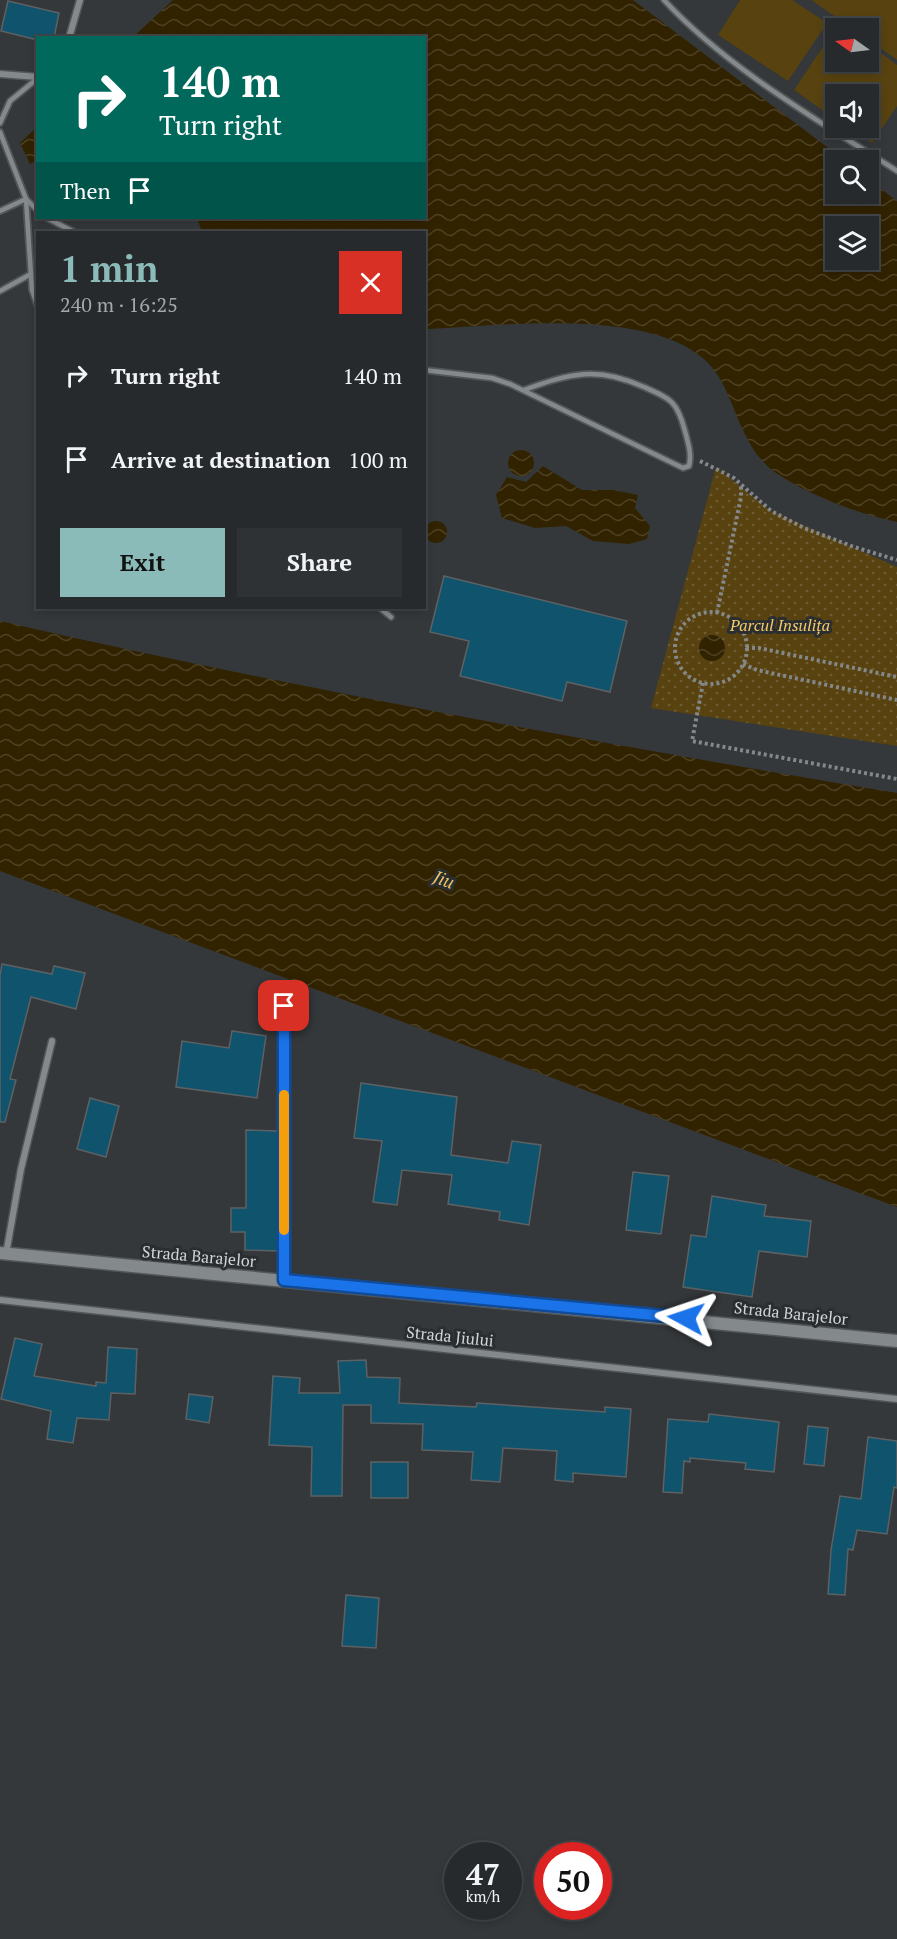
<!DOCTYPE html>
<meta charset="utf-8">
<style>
body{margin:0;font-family:"PT Serif",serif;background:#2f3234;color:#f1f3f6;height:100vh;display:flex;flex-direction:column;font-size:22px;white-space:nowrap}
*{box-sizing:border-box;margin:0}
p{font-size:20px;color:#a4a7a9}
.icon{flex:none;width:33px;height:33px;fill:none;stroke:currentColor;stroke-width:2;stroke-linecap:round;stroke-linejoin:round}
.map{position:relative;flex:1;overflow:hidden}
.drawer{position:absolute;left:36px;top:231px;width:390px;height:378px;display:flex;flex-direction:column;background:#272a2c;border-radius:0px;box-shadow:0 3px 9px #0003,0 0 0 2px #434648}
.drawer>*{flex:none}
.top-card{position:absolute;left:36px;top:36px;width:390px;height:183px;border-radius:0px;box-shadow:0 3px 9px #0003,0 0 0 2px #434648;background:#00695c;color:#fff;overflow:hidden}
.needle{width:39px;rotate:284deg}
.tools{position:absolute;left:825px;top:18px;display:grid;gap:12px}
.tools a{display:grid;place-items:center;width:54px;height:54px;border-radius:0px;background:#272a2c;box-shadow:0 3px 9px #0003,0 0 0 2px #434648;font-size:30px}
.speed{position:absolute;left:444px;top:1842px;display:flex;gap:12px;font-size:30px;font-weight:700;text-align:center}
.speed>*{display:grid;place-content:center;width:78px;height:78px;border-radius:50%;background:#272a2c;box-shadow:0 3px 9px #0003,0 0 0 2px #434648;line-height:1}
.speed small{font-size:15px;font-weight:400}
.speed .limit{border:9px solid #d22;background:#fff;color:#111}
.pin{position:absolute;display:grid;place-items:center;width:51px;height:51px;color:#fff;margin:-26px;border-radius:12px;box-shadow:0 3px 9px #0006}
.me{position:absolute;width:66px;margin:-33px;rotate:275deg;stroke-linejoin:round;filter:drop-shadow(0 0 4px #0008)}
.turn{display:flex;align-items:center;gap:21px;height:126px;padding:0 24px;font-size:27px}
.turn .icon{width:78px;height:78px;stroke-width:2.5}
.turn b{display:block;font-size:42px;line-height:51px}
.then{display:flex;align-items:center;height:57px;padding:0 24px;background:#0003;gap:12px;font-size:22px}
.round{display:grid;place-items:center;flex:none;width:63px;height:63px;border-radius:0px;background:#2f3234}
.summary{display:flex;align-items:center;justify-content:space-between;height:102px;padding:0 24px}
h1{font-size:36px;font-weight:700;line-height:45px;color:#8bbbb9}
.primary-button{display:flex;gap:12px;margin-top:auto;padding:12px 24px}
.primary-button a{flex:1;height:69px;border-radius:0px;background:#8bbbb9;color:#111;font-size:24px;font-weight:700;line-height:69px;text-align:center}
.primary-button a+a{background:#2f3234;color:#f1f3f6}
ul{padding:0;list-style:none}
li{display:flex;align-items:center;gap:18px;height:84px;padding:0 24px}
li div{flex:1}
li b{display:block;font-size:22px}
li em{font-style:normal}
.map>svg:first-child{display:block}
.park{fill:url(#park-dots)}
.pitch{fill:#574210}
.water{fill:url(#water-waves);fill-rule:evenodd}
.building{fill:#10536d;stroke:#5d6163;stroke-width:1.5}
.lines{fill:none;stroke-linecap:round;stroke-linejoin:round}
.service-casing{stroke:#535657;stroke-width:8}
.minor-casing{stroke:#535657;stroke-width:9}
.secondary-casing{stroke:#535657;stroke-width:15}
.path{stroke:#85888a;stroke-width:4;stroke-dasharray:3 3;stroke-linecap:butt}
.service{stroke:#84898b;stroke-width:4.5}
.minor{stroke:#84898b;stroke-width:6}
.secondary{stroke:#84898b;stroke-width:12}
.route-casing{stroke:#114b97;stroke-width:15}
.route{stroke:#1a73e8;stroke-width:10}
.slow{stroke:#f59e0b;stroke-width:10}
.labels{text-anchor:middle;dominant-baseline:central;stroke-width:6;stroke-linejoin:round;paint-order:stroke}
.park-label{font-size:16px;font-style:italic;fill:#f5c968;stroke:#2a2e30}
.street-label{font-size:16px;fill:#d2d4d5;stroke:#2a2e30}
.water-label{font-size:18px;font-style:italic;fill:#ecc160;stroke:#2a2e30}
</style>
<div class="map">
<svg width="897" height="1939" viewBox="0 0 897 1939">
<defs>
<pattern id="park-dots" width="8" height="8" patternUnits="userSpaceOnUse" patternTransform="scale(1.5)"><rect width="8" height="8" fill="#574210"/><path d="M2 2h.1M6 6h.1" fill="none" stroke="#6e5c32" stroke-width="1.8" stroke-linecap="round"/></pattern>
<pattern id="water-waves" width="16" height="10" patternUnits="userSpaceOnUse" patternTransform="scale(1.5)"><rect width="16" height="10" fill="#312200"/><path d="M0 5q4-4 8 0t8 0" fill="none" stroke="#4e4124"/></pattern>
</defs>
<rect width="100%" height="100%" fill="#34383a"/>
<polygon class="park" points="716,467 771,511 897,567 897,746 651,708"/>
<g class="pitch">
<polygon points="740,0 792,0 827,23 788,81 718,35"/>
<polygon points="811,0 897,0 897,60 869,40 868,28 852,28"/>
<polygon points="839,23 846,28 836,28 836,62 868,62 869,44 897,65 897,106 872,143 849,128 868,128 868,94 836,94 835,119 794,90"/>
</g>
<g class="water">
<path d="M173 0H633L844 160H836V194H868L869 180 897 201V522C858 514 809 495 776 473 761 463 750 446 743 430 731 405 725 378 704 359 645 307 498 326 425 329L424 232H202L197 218H424V38L133 37ZM868 226V260H836V226Z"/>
<polygon points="37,127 37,160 30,164 20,143"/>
<circle cx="521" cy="463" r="13"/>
<polygon points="543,466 582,490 614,490 638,495 635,508 650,526 647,539 629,544 593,541 566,526 535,528 502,518 496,495 507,477 526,482"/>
<circle cx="436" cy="532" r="11"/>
<path d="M0 621C297 689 597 743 897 793V1207L0 871Z"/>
<circle cx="712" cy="648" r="13"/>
</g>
<g class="building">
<polygon points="8,1 59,13 54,38 38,38 38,40 1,31"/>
<polygon points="444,576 627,621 610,692 567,682 562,701 460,676 469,641 430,632"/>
<polygon points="2,964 52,974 54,966 85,973 76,1009 31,997 10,1079 16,1080 5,1122 0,1122 0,976"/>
<polygon points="232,1031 266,1036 257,1098 176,1087 182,1041 229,1048"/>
<polygon points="361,1083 457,1097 451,1155 508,1163 512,1141 541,1145 529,1225 499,1220 500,1212 448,1204 452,1175 402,1170 397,1205 373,1202 382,1141 354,1138"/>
<polygon points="90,1098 119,1106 106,1157 77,1149"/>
<polygon points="246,1130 279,1131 278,1251 245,1250 245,1232 231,1232 231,1208 246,1208"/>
<polygon points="633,1172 669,1176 661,1234 626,1230"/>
<polygon points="712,1196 766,1205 764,1216 811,1221 807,1257 759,1251 752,1297 683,1287 691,1235 706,1237"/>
<polygon points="15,1338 42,1344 34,1376 96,1386 96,1382 106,1383 108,1347 137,1349 135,1394 111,1393 109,1420 77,1418 73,1443 47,1439 51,1411 1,1399"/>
<polygon points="366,1360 367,1377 400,1378 399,1403 476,1407 477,1403 605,1412 605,1407 631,1409 626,1477 573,1473 573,1482 555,1480 557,1451 503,1448 500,1482 471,1480 473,1452 422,1450 423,1424 371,1423 371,1405 343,1405 342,1496 311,1496 312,1447 269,1445 273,1376 300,1378 299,1393 340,1393 338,1361"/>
<polygon points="189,1394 213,1397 209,1423 186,1419"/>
<polygon points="709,1414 779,1422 774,1472 745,1469 746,1463 690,1458 690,1462 684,1461 682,1493 663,1492 668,1419 708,1422"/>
<polygon points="808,1426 828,1428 824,1466 804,1464"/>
<polygon points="868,1437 897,1441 897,1488 894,1487 887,1534 857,1530 853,1550 848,1549 845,1595 828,1594 831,1550 840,1496 861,1499"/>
<rect x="371" y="1462" width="37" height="36"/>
<polygon points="346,1595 379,1598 376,1648 342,1646"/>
</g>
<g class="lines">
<g class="service-casing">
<g id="service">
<path d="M664 0C727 68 819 121 897 171"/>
<polyline points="0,123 10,101 38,78"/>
<polyline points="0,132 26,199 38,211"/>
<polyline points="0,211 26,199 32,290 38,307"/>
<polyline points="47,218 74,232"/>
<polyline points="0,291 31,274"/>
<path d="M424 370 492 378 510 384 683 468 689 466C692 454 688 443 685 431 677 401 671 399 644 387 597 366 571 373 524 390"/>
<polyline points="380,608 391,617"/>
</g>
</g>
<g class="minor-casing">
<g id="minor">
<polyline points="69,38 80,0"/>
<polyline points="0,74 38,77"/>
<polyline points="284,1006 284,1280"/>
<polyline points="6,1254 21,1169 52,1041"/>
<polyline points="0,1300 897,1399"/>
</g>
</g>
<g class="secondary-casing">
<polyline id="secondary" points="0,1253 897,1341"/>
</g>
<g class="path">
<polyline points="700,461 734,478 771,511 804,528 854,547 897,560"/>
<circle cx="711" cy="648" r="36"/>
<polyline points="717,613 741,497 741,486"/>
<polyline points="746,648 759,648 897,677"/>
<polyline points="743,664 757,670 897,700"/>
<polyline points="703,683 692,741 897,779"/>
</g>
<use href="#service" class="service"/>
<use href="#minor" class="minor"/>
<use href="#secondary" class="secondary"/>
</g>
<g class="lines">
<g class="route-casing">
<polyline id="route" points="284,1006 284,1280 686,1318"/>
</g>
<use href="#route" class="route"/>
<polyline class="slow" points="284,1095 284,1230"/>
</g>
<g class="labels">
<g class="park-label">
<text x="780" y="625">Parcul Insulița</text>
</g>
<g class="street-label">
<text transform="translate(199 1256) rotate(5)">Strada Barajelor</text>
<text transform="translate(791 1313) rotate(6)">Strada Barajelor</text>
<text transform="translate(450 1336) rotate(6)">Strada Jiului</text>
</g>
<g class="water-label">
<text transform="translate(444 879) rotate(20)">Jiu</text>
</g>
</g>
</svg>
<div class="tools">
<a><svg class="needle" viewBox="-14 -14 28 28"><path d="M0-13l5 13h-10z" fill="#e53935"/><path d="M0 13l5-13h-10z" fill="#a4a7a9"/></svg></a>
<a><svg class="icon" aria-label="sound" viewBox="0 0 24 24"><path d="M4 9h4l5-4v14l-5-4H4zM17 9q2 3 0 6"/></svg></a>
<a><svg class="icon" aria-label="search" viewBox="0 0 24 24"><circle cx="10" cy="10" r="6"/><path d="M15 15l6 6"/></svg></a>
<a><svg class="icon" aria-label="layers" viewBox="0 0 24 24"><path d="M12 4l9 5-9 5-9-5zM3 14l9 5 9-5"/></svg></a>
</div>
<div class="speed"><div>47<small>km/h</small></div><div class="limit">50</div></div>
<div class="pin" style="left:284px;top:1006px;background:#d93025"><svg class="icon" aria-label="arrive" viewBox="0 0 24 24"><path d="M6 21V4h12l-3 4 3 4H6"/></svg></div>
<svg class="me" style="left:686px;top:1318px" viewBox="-20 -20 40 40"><path d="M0-17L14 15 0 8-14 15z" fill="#1a73e8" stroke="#fff" stroke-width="4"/></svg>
<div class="top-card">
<div class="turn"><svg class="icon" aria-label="right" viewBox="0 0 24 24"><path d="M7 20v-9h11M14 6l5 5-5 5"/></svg><div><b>140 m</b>Turn right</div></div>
<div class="then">Then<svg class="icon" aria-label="arrive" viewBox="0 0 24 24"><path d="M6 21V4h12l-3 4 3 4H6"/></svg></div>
</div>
<section class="drawer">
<div class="summary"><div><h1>1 min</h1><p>240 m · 16:25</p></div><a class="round" style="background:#d93025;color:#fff"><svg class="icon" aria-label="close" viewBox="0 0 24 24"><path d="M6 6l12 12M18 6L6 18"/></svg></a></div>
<ul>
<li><svg class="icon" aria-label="right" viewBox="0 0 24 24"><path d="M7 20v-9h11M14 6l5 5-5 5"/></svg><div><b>Turn right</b></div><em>140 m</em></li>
<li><svg class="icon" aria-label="arrive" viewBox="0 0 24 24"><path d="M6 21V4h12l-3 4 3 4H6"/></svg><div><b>Arrive at destination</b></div><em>100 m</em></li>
</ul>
<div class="primary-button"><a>Exit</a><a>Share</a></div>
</section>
</div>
